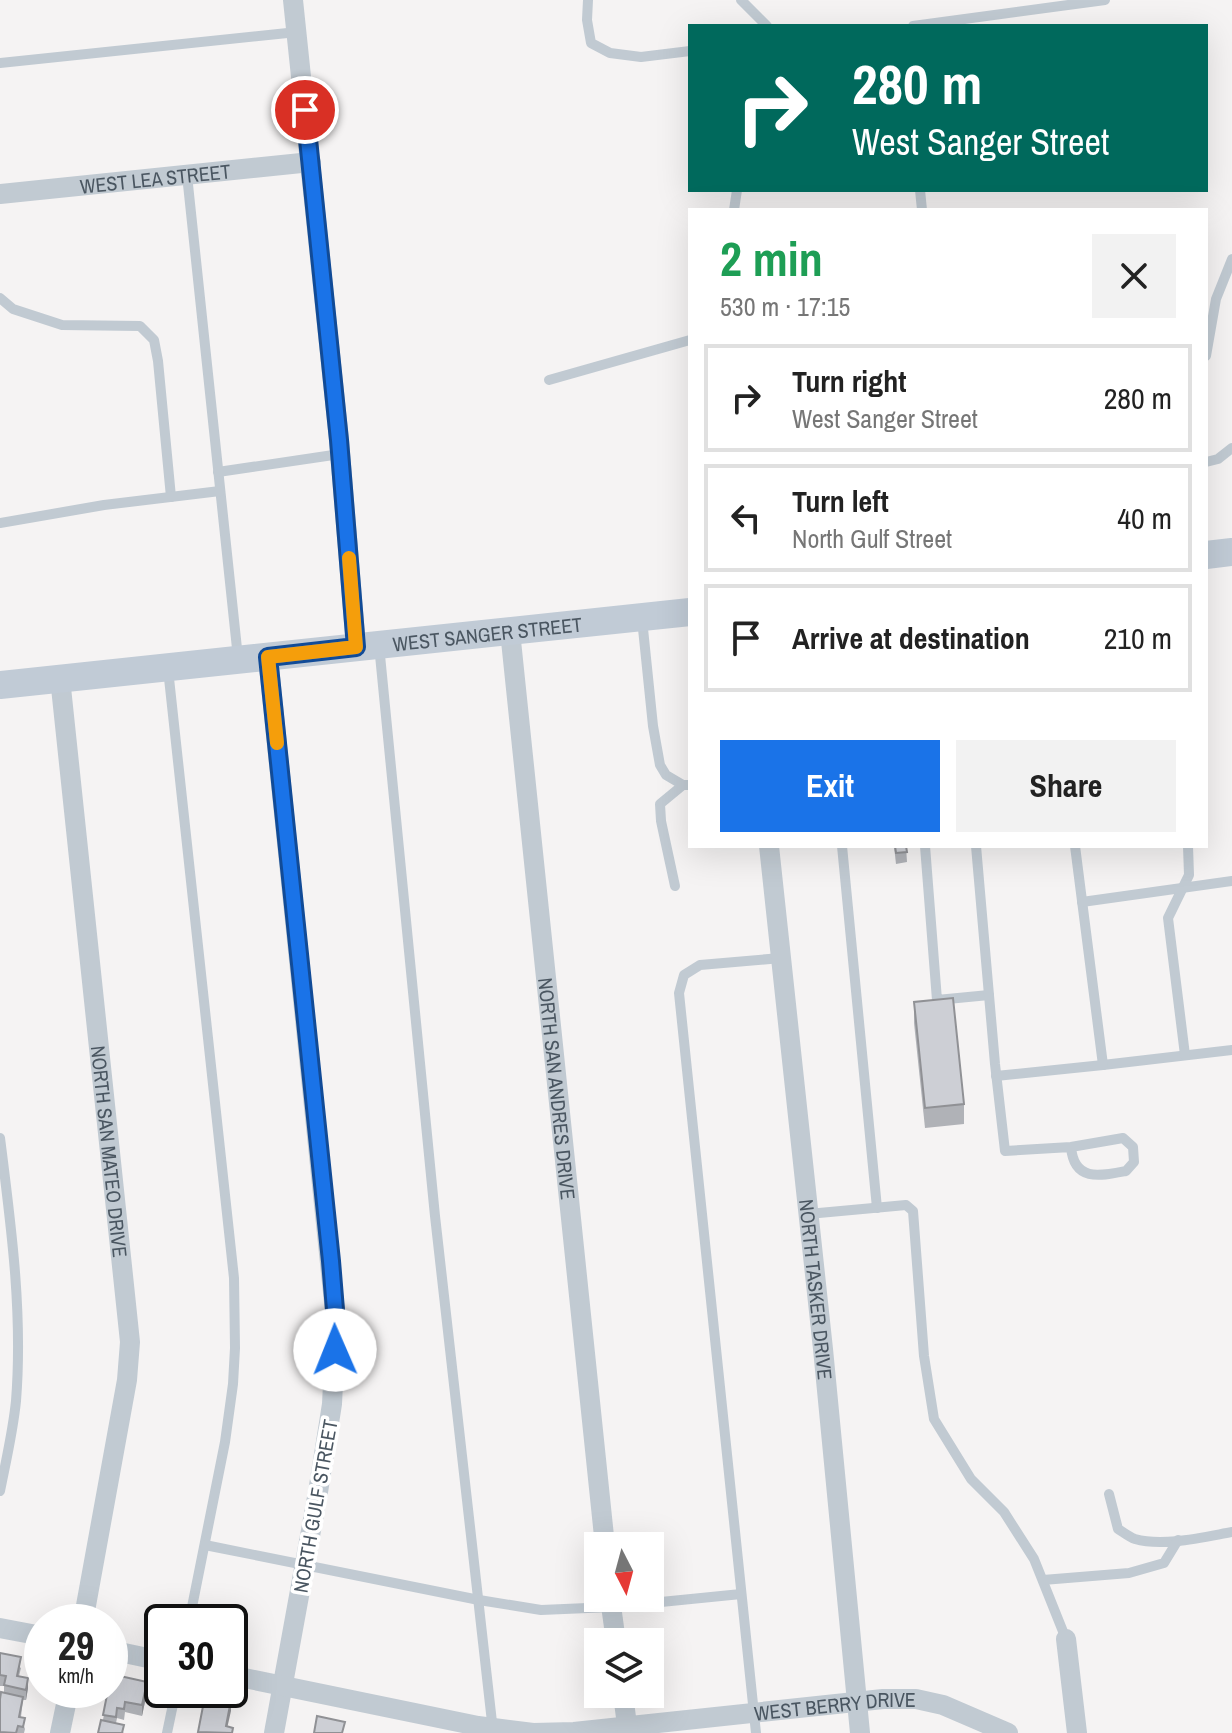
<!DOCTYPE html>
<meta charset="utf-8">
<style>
body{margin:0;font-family:"Archivo Narrow",sans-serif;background:#f2f2f2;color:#222;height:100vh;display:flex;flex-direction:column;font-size:30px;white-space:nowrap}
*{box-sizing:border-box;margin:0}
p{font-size:26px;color:#767676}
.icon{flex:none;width:44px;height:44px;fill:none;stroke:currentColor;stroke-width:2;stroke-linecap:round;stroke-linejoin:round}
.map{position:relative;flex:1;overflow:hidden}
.panel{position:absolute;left:688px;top:208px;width:520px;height:640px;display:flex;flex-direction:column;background:#fff;border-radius:0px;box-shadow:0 8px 32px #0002}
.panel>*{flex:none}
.banner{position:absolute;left:688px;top:24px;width:520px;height:168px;border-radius:0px;box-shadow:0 8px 32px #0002;background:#00695c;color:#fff;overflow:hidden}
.needle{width:52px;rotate:174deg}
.buttons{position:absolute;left:584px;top:1532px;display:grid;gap:16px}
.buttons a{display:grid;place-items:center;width:80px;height:80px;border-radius:0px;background:#fff;box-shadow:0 8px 32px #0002;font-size:40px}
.speed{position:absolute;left:24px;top:1604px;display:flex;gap:16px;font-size:40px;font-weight:700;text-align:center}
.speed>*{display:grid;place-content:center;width:104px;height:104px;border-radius:50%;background:#fff;box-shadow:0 8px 32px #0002;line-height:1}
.speed small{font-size:20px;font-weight:400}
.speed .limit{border:4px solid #111;border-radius:12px;background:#fff;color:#111}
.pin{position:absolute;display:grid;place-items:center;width:68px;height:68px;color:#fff;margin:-34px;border:4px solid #fff;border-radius:50%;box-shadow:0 2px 8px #0007}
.me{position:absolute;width:88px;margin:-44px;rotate:359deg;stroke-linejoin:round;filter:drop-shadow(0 0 6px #0008)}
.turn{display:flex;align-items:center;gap:28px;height:168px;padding:0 32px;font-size:36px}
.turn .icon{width:104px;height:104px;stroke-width:2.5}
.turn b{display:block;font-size:56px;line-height:68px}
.round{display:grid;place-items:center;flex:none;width:84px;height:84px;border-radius:0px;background:#f2f2f2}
.head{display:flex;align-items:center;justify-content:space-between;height:136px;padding:0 32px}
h1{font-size:48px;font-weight:700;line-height:60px;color:#1e9e55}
.primary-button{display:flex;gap:16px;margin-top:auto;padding:16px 32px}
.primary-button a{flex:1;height:92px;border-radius:0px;background:#1a73e8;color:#fff;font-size:32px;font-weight:700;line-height:92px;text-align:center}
.primary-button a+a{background:#f2f2f2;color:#222}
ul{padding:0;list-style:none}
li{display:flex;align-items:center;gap:24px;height:108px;margin:0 16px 12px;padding:0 16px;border:4px solid #e0e0e0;border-radius:0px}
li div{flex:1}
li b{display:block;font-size:30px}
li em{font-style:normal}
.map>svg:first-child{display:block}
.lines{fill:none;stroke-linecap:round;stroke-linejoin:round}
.lane{stroke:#c1cad2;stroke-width:10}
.street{stroke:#c1cad2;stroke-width:20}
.secondary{stroke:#c1cbd6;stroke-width:28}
.wall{fill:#b0b2b7}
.shaded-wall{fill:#909195}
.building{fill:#cdcfd5;stroke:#909195;stroke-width:2}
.route-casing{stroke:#114b97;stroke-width:20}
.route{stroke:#1a73e8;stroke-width:14}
.slow{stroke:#f59e0b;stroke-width:14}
.labels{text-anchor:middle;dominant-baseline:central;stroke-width:7;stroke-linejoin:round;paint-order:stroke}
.street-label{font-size:20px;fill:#4a5661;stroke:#fff}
</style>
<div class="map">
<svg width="1232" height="1733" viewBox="0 0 1232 1733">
<rect width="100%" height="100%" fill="#f5f3f3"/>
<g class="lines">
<g class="lane">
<polyline points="588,0 587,20 591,43 610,53 641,57 690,51"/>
<polyline points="741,0 767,26"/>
<polyline points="913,26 1105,0"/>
<polyline points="0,63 297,32"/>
<polyline points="187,175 238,658"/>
<polyline points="920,190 922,210"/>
<polyline points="734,210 737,190"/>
<polyline points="0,298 13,309 62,325 140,326 154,340 158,361 171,497"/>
<polyline points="1206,356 1216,299 1232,259"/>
<polyline points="549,380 690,340"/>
<polyline points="1206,462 1218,459 1232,448"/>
<polyline points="218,472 340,454"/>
<polyline points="0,523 104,505 220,491"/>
<polyline points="642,619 653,726 660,765 666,775 683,785"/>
<polyline points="379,645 435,1216 493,1731"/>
<polyline points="168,669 234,1278 235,1348 233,1384 225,1442 189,1622"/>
<polyline points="842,846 877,1208"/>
<polyline points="925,846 937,1000 989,995"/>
<path d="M976 846 995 1064 1005 1151 1071 1147 1123 1138 1133 1147 1134 1162 1126 1171C1100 1176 1074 1182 1071 1147"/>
<polyline points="1075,846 1103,1065 1232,1050"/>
<polyline points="675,886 661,821 660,804 683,785 690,785"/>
<polyline points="1082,902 1232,881"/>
<polyline points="1185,1055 1168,918 1189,875 1188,846"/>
<polyline points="996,1076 1103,1065"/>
<path d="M0 1138C11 1225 23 1313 16 1401 13 1431 6 1461 0 1491"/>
<polyline points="808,1214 906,1205 913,1211 924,1356 934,1419 971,1479 1004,1512 1034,1559 1066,1639"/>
<path d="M1109 1494 1118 1529C1123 1532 1129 1537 1135 1539 1163 1547 1204 1537 1232 1532"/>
<polyline points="205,1545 479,1600 541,1610 611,1607 741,1594"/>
<polyline points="1043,1580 1129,1573 1164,1563 1178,1540"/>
<polyline points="167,1733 176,1690"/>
<polyline points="756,1733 679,993 684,975 700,965 781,958"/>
</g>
<g class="street">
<polyline points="293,0 339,440 356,647"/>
<path id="s1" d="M0 194 311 162"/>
<path id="s2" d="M510 631 605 1546"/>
<polyline points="268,657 336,1322 332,1404 318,1492 274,1733"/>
<path id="s3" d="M60 678 130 1342 127 1380 83 1622"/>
<path id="s4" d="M769 846 823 1349 860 1733"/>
<polyline points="610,1598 616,1642"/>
<polyline points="0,1628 42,1636"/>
<polyline points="1066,1639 1077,1733"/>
<polyline points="110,1650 162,1661"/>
<path id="s5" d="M230 1675 478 1726 533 1733 574 1732 883 1699H916L943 1705 1008 1733"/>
<polyline points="623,1694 628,1733"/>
<polyline points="60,1733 69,1690"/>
</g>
<g class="secondary">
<polyline points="1206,555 1232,552"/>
<path id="s6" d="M0 685 690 612"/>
</g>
</g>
<g class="wall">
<polygon points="894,846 906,846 907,862 896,864"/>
<polygon points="914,1002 964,1104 964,1124 925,1128 914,1023"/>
<polygon points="0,1653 21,1668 19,1676 28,1688 26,1700 23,1700 21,1717 25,1729 24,1733 0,1733 0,1699 4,1693 4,1686 0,1686"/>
<polygon points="108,1690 147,1692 142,1716 125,1712 124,1720 117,1718 116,1723 124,1733 103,1720"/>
</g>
<g class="shaded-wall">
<polygon points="28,1678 28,1688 26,1700 26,1690"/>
<polygon points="147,1682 147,1692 142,1716 142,1705"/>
<polygon points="231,1700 231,1711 226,1733 226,1726"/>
</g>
<g class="building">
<polygon points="895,846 906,846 907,852 896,853"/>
<polygon points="953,998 964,1104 925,1108 914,1002"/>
<polygon points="0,1653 21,1657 17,1676 28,1678 26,1690 4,1685 6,1676 0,1675"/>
<polygon points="111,1674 147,1682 142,1705 125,1702 124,1709 117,1708 116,1717 103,1715 108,1690 110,1690"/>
<polygon points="1,1692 23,1697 19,1717 25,1718 23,1727 18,1726 16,1733 0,1732 0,1699"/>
<polygon points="205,1696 231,1700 226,1726 233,1728 232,1733 198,1732"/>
<polygon points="317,1716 345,1722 342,1733 314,1733"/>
<polygon points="101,1720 124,1725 122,1733 98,1733"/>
</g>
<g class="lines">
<g class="route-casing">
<polyline id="route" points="305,110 339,440 356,647 268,657 331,1261 336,1322 335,1350"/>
</g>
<use href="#route" class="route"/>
<polyline class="slow" points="277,743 268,657 356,647 349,558"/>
</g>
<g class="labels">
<g class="street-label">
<text stroke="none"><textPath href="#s1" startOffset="156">WEST LEA STREET</textPath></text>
<text stroke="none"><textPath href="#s6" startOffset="490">WEST SANGER STREET</textPath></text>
<text stroke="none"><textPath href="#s2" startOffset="460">NORTH SAN ANDRES DRIVE</textPath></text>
<text stroke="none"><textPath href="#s3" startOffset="476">NORTH SAN MATEO DRIVE</textPath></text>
<text stroke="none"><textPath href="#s4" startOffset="446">NORTH TASKER DRIVE</textPath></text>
<text transform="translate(315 1506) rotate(-80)">NORTH GULF STREET</text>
<text stroke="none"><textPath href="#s5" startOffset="612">WEST BERRY DRIVE</textPath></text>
</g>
</g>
</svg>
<div class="buttons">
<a><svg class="needle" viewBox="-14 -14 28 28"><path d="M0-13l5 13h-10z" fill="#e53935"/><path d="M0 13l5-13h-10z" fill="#767676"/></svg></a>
<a><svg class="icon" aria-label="layers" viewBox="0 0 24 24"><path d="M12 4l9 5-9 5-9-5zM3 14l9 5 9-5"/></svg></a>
</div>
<div class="speed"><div>29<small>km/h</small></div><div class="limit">30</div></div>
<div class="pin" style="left:305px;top:110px;background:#d93025"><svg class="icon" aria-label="arrive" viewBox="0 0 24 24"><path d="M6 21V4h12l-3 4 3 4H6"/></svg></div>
<svg class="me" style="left:335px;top:1350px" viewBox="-20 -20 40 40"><circle r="19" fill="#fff"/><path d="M0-13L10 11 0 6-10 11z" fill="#1a73e8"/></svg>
<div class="banner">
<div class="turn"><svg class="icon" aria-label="right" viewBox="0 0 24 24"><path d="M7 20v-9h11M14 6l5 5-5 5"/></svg><div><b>280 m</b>West Sanger Street</div></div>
</div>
<section class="panel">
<div class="head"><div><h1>2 min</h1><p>530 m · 17:15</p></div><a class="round"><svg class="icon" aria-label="close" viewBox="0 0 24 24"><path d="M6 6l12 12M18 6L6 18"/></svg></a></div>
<ul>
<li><svg class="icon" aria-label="right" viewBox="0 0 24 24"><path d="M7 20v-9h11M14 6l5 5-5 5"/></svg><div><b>Turn right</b><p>West Sanger Street</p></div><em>280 m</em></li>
<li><svg class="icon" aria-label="left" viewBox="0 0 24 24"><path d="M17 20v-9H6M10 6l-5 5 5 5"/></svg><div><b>Turn left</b><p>North Gulf Street</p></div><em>40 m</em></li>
<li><svg class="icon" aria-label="arrive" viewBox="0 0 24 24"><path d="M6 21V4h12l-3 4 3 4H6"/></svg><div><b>Arrive at destination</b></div><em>210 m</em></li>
</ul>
<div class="primary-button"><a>Exit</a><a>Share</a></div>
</section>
</div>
